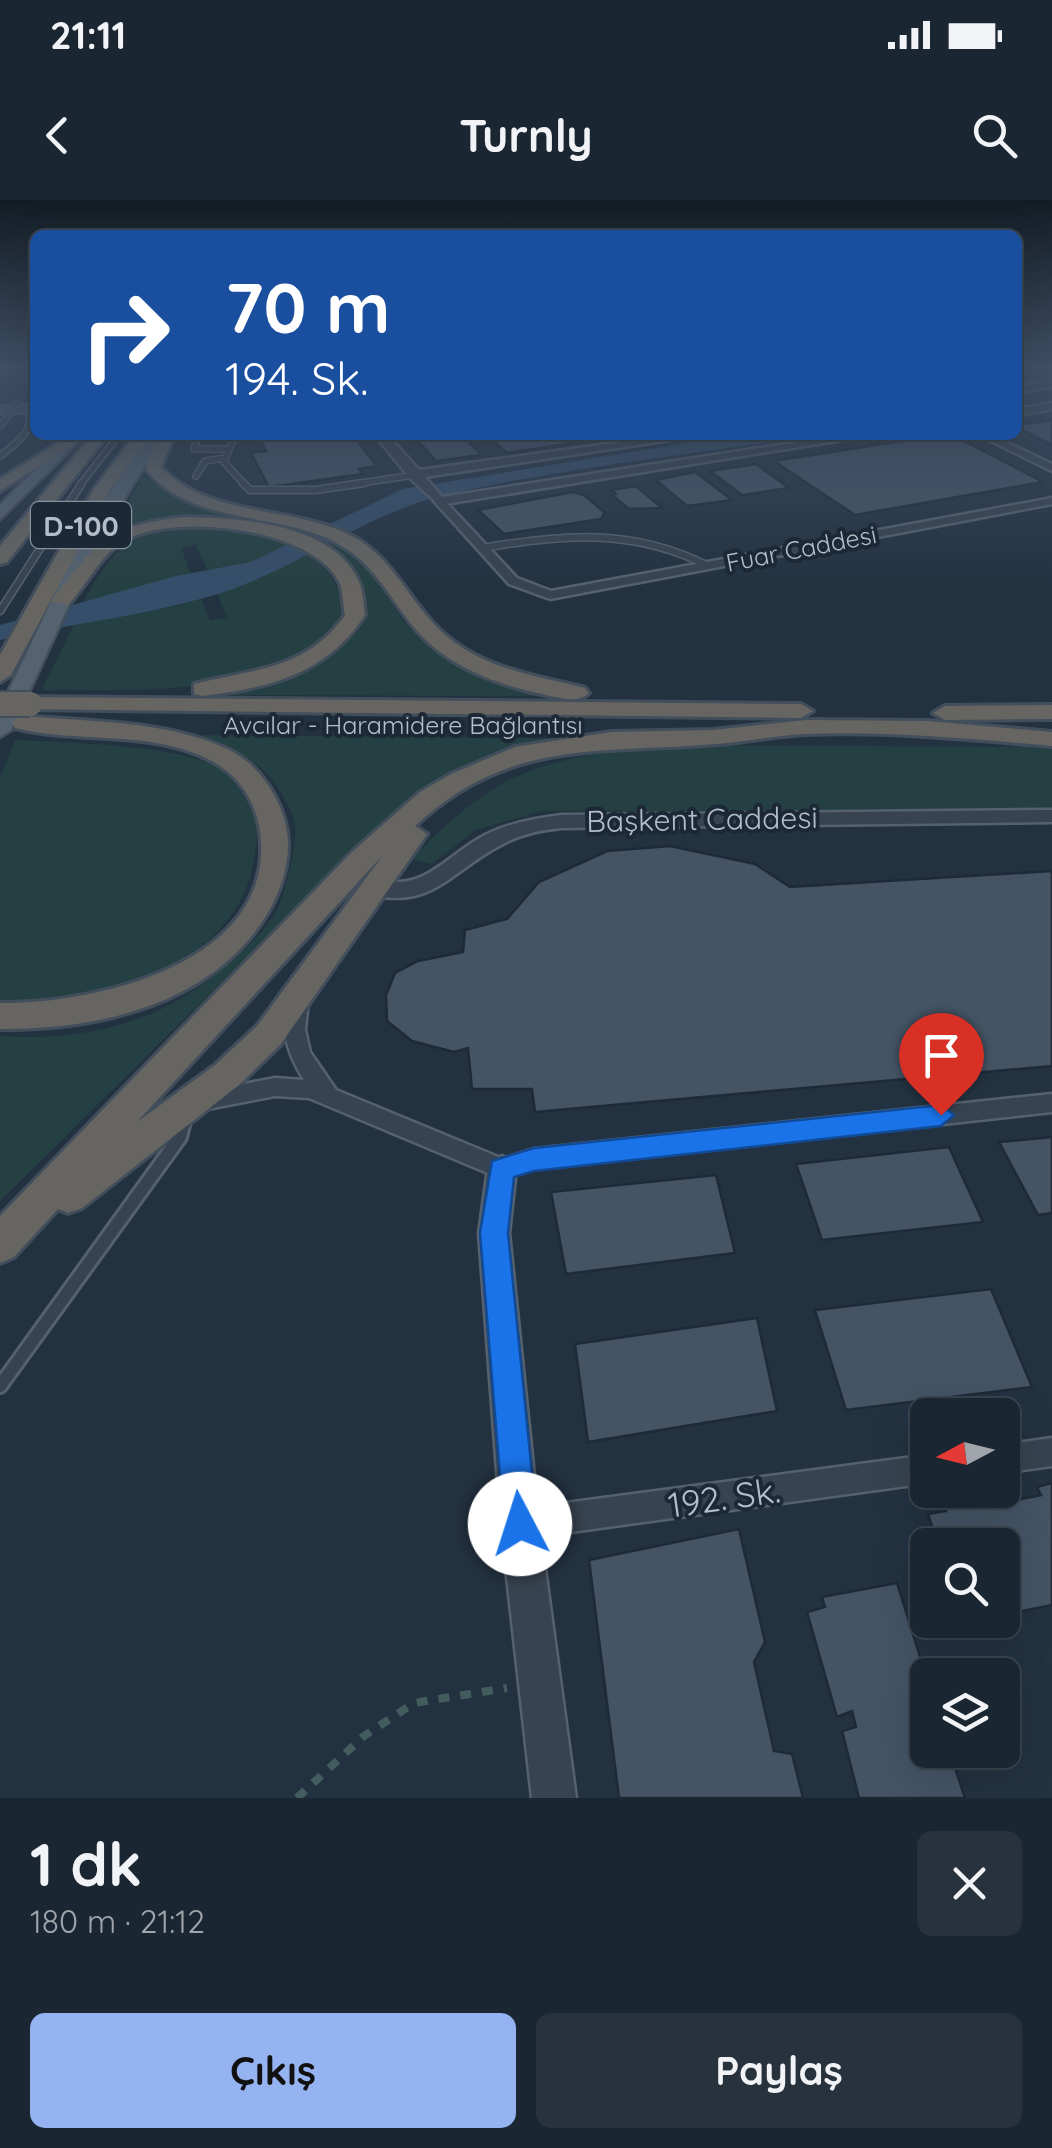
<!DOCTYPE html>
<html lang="tr">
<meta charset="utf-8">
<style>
body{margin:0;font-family:Quicksand,sans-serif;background:#27323d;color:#f1f3f6;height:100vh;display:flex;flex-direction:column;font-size:38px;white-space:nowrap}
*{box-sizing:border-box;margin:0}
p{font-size:32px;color:#9fa5ab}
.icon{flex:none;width:55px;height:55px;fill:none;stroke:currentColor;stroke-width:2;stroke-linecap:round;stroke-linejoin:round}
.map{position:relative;height:1598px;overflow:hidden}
.drawer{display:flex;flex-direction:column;background:#1a2631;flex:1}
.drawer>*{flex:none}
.hud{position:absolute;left:30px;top:30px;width:992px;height:210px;border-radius:15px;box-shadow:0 10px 40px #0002,0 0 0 2px #38434d;background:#1a4fa0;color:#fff;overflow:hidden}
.needle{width:65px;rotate:263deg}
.buttons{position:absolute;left:910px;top:1198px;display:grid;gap:20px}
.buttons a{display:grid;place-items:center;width:110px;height:110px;border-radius:15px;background:#1a2631;box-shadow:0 10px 40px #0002,0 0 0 2px #38434d;font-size:50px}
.pin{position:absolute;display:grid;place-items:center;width:85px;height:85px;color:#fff;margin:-102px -42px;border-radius:50% 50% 50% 0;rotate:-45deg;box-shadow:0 0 10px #0007}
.pin .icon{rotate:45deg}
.me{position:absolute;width:110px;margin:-55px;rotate:355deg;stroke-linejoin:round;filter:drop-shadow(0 0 8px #0008)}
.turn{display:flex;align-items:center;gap:35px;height:210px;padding:0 30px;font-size:45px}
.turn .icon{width:130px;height:130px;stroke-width:2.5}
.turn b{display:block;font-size:70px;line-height:85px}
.round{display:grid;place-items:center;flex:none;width:105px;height:105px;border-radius:15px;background:#27323d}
.headline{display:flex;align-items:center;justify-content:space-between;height:170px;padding:0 30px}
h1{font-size:60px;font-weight:800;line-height:75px}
.button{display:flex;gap:20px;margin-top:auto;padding:20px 30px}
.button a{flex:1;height:115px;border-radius:15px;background:#95b2f1;color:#111;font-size:40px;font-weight:800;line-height:115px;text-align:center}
.button a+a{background:#27323d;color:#f1f3f6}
.status{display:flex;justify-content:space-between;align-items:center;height:70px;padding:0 50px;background:#1a2631;direction:ltr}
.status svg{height:28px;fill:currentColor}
header{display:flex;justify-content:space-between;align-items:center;height:130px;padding:0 30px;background:#1a2631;font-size:45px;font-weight:800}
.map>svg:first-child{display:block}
.green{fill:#254042}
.water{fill:#354e69}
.building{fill:#445465;stroke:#1e2a37;stroke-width:2.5}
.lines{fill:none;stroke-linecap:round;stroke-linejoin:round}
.service-far2-casing{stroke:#55616e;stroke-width:8}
.service-far1-casing{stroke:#55616e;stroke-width:9}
.service-casing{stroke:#55616e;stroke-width:18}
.minor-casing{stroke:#55616e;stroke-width:5}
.tertiary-casing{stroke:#55616e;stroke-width:5}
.secondary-casing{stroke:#55616e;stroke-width:4}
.primary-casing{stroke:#444f5c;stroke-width:5}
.trunk-casing{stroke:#424e5b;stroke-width:6}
.path{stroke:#435d5e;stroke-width:8;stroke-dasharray:11 11;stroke-linecap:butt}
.service-far2{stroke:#374350;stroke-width:5}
.service-far1{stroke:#374350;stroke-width:6}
.service{stroke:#374350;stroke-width:12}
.minor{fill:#374350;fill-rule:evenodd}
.tertiary{fill:#374350;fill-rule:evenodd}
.secondary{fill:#455364;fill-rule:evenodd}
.primary{fill:#556370;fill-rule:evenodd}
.trunk{fill:#666562;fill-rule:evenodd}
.trunk-bridge-casing{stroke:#424e5b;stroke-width:28;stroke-linecap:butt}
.trunk-bridge{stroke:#666562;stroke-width:24}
.route{fill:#1a73e8;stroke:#114b97;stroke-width:2.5}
.labels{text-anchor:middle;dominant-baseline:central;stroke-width:8;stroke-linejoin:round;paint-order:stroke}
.far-street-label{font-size:25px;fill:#b4becb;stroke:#1c2835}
.shield{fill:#1c2835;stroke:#86919e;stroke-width:2.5}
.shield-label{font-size:28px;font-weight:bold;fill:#b4becb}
.street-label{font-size:30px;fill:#b4becb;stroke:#1c2835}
.near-street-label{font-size:35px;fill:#b4becb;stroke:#1c2835}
</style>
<div class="status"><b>21:11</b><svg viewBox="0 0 49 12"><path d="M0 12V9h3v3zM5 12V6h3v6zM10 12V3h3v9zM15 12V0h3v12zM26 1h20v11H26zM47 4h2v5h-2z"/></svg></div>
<header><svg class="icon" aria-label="back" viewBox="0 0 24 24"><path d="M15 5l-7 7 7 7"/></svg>Turnly<svg class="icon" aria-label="search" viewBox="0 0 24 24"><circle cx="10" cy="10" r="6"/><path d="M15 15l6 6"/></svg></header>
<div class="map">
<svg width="1052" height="1598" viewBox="0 0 1052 1598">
<rect width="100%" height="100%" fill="#233241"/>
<g class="green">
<path d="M143 275C196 317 272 309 331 339 374 361 386 403 417 436 449 470 498 482 540 496L225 495C277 482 340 467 365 413L360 385C335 368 310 346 283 331 231 303 168 320 114 328Z"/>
<path d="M193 325C248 331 329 338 343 405 346 423 328 445 312 453 230 496 131 489 42 490L75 422 178 406 200 397 210 420 227 418 215 388 250 380 298 357 209 374 196 345 181 347 191 375 83 402C116 346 126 332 193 325Z"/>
<path d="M198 535 551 538C495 553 445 572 399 607L0 1001V836C53 840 108 833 157 811 198 792 250 751 275 714 284 699 298 642 295 625 293 609 276 583 265 572 247 554 220 545 198 535Z"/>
<path d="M15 540C72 543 159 544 212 564 228 570 239 588 248 602 260 619 258 638 254 660 238 765 93 815 0 803V578Z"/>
<path d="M645 545 1052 547V609L542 611 475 630 432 664 411 659C498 572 526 565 645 545Z"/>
</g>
<path class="water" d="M737 235H820C696 254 567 267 445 295 367 313 304 364 230 390 156 415 76 422 0 440V425L176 376 251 362 403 289Z"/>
<g class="building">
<polygon points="1052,220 1052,245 1018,228 1018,225"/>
<polygon points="353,235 377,266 359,269 362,274 269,287 251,253 266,251 258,236"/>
<polygon points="413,235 462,235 481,255 436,261"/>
<polygon points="488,235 563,235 573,243 507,253"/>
<polygon points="940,235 953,235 1043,282 855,315 774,261"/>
<polygon points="756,264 789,288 742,295 710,271"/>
<polygon points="695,272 732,300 687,306 656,280"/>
<polygon points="636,286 662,308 629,309 612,295 616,294 611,290"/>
<polygon points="573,292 584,295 605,313 601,319 504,334 478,310"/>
<polygon points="670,646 755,664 790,687 1052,671 1052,866 535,912 532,889 472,889 468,848 454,852 412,841 387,821 386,795 395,773 418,761 463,752 465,730 507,719 539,682 607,651"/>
<polygon points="1052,937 1052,1013 1038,1015 999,942"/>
<polygon points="949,947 983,1022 822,1040 796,964"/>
<polygon points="716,975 735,1053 566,1074 551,992"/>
<polygon points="991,1089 1032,1187 846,1210 815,1110"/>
<polygon points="757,1118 777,1211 588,1242 575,1144"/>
<polygon points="1052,1283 1052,1405 1002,1415 1002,1345 938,1345 928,1314 946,1311 944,1302 970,1296 975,1305 981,1305 978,1294 997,1291 1005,1302 1041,1295 1037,1287"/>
<polygon points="739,1329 765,1442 754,1462 774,1551 792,1554 803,1598 619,1598 589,1360"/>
<polygon points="897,1383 928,1482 928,1550 949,1550 965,1598 859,1598 842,1531 856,1527 852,1511 837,1517 807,1412 825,1407 822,1397"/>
</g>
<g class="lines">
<g class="service-far2-casing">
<g id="service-far2">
<polyline points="0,226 18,203"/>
<polyline points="198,235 194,249 227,249"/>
<polyline points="235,235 224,262 245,285"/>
<path d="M0 256C15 244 36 231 28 209"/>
<polyline points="196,276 205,261 225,258"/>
<polyline points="80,285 119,235"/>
<polyline points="348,285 414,275"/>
</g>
</g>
<g class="service-far1-casing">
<g id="service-far1">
<polyline points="243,283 250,290 315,290 364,283"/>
<path d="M483 348C563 334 634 328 708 366"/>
<polyline points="0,411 82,283"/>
</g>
</g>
<g class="service-casing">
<polyline id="service" points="0,1186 180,937 184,921"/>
</g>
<g class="minor-casing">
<g id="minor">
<polygon points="979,235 991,235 1052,264 1052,271"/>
<polygon points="1052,298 1052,304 550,399 509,384 434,301 443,299 517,378 551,391"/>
<path d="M298 793 305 796 308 801 305 830 310 852 336 890 503 959 534 949 1052 894V912L534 969 502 979 309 898 275 896 202 910 194 907 191 901 194 895 202 892 275 878 304 880C287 853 278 826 291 796Z"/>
<polygon points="1052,1238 1052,1266 1002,1273 1002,1245"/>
<polygon points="928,1255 928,1283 520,1339 509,1335 505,1324 509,1313 520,1309"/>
</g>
</g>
<g class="tertiary-casing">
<g id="tertiary">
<polygon points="1052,181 1052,187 1018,192 1018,186"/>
<polygon points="1052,203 1052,209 1018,215 1018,209"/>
<polygon points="375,235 387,235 419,270 673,235 704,235 425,277 442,297 844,235 873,235 439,305 410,278"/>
<path d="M1052 610V622L562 628C540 630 520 634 501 645 449 672 431 712 365 693L362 688 373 680C427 692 443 657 485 635 509 623 536 618 562 615Z"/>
<polygon points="502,956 512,960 516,969 509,1033 539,1324 576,1598 532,1598 501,1324 479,1033 488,969 492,960"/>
</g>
</g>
<g class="secondary-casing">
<polygon id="secondary" points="35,204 35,212 0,214 0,206"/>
</g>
<g class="primary-casing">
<g id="primary">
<polygon points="70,235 85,235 0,319 0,305"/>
<path d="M152 235H167C100 322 59 431 11 530L0 537V508C46 418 85 312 152 235Z"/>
</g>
</g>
<g class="trunk-casing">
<g id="trunk">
<polygon points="92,235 108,235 7,362 0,364 0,346"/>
<polygon points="135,235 151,235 110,290 11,475 0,482 0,455 94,289"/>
<path d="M159 235H175L161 267C207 317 291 306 348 334 387 352 405 392 432 422 474 468 529 474 585 488L589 493C578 504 560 498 546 495 498 485 450 468 417 431 397 408 383 380 360 359 300 305 196 334 145 268Z"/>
<polygon points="63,240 76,243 0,291 0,279"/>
<path d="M186 317C241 318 335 323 360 384 363 393 364 405 365 415 327 474 269 488 202 496L194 494V484C253 469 307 470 345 415 343 406 343 393 340 384 315 327 172 312 124 341 100 355 87 385 68 405L51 401C98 341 107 325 186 317Z"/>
<polygon points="30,497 801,504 813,511 801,518 22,509 22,499"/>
<polygon points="1052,505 1052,519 945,520 933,513 945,506"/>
<path d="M24 516C90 522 164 520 225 548 255 561 277 591 285 622 293 651 284 684 270 709 217 803 100 830 0 829V803C96 804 277 763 260 632 256 601 238 574 210 560 150 529 79 544 15 528L12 523 15 518Z"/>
<path d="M806 520 928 521 1052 532V546C971 539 889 531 807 534 777 535 746 542 716 544 599 554 509 538 415 626L427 634 281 844 239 885 82 1008 68 1013 58 1009 14 1057 0 1063V1016L352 652 420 592 451 574 515 547 611 532 713 530ZM383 655 257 826 215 865 137 922Z"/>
</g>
</g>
<polyline class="path" points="297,1598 364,1536 414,1503 507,1488"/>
<use href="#service-far2" class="service-far2"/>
<use href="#service-far1" class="service-far1"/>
<use href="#service" class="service"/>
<use href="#minor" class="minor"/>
<use href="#tertiary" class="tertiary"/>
<use href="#secondary" class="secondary"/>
<use href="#primary" class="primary"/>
<use href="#trunk" class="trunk"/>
<g class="trunk-bridge-casing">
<polyline id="trunk-bridge" points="0,504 30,504"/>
</g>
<use href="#trunk-bridge" class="trunk-bridge"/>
</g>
<linearGradient id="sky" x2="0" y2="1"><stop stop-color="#131c24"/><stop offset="0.43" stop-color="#3f4f65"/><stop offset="1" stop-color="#3f4f65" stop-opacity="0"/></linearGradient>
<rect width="1052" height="388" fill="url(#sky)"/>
<polygon class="route" points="941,905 954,915 941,926 534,971 514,977 508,1033 537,1324 533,1336 520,1341 508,1336 504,1324 480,1033 492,961 534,948"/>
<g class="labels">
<g class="far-street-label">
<text transform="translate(801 348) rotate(-11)">Fuar Caddesi</text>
<text x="403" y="524">Avcılar - Haramidere Bağlantısı</text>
</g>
<rect class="shield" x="31" y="302" width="100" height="46" rx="8"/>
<g class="shield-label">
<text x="81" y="325">D-100</text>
</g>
<g class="street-label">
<text transform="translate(702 619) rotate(-1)">Başkent Caddesi</text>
</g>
<g class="near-street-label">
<text transform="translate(724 1297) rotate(-8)">192. Sk.</text>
</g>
</g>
</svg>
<div class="buttons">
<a><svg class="needle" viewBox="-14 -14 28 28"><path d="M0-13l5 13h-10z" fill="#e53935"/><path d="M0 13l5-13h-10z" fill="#9fa5ab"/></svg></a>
<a><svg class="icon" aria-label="search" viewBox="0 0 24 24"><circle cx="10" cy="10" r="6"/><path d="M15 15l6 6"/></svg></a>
<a><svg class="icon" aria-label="layers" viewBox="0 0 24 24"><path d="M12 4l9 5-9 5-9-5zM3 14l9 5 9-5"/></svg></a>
</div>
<div class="pin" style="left:941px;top:915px;background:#d93025"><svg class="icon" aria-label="arrive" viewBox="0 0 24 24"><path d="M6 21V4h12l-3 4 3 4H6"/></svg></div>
<svg class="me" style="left:520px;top:1324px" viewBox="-20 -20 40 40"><circle r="19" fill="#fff"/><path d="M0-13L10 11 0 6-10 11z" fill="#1a73e8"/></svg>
<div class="hud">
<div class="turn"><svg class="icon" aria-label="right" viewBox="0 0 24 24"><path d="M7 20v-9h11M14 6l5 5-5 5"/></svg><div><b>70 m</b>194. Sk.</div></div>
</div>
</div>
<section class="drawer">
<div class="headline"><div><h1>1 dk</h1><p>180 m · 21:12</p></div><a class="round"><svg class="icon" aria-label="close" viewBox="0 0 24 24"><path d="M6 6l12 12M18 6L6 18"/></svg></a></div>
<div class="button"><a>Çıkış</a><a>Paylaş</a></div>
</section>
